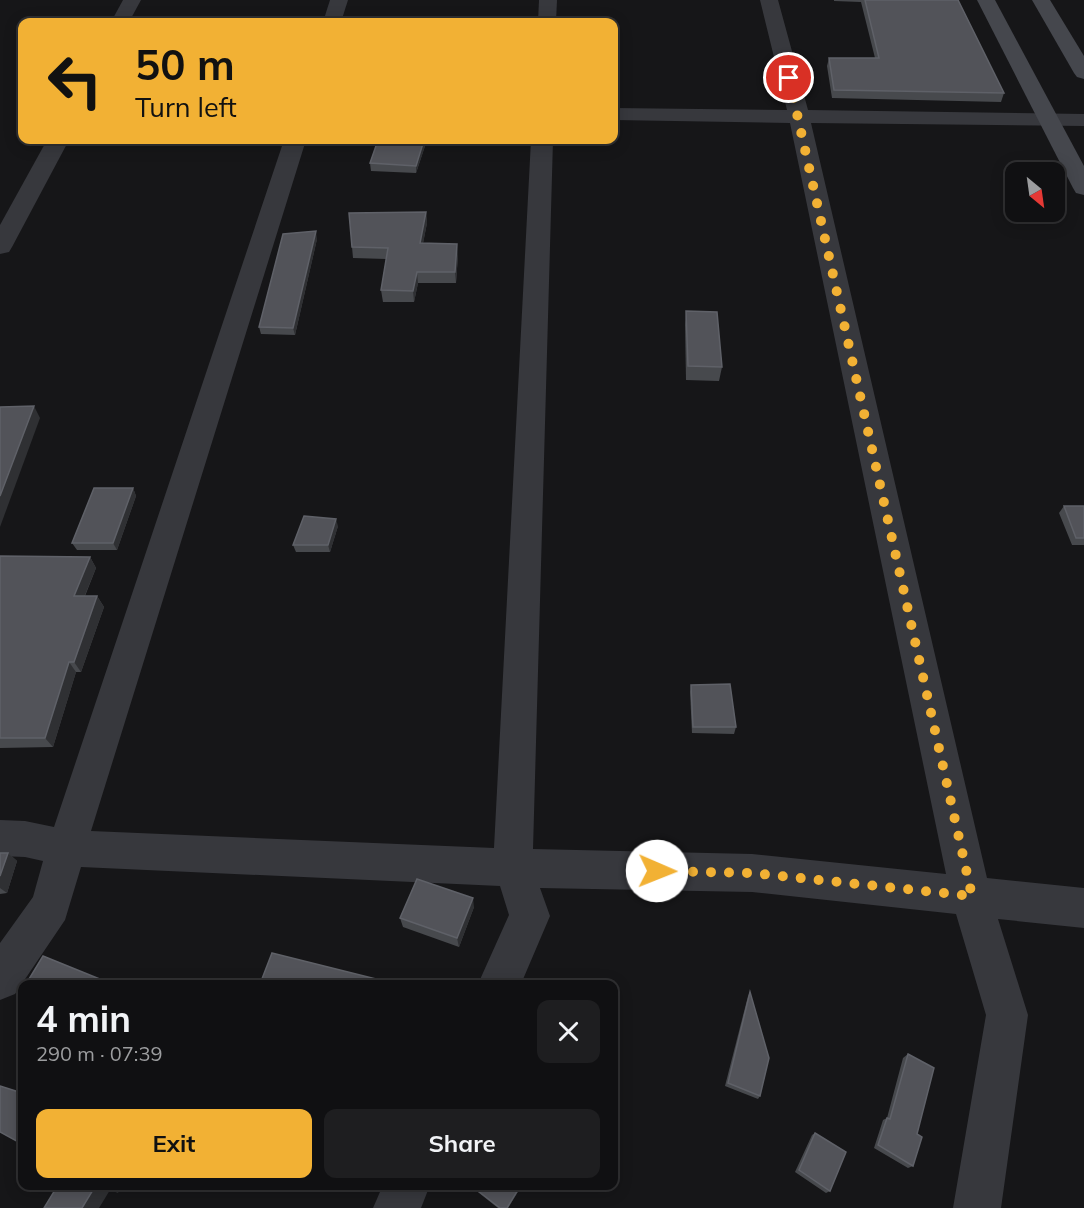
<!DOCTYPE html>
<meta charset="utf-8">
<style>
body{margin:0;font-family:Mulish,sans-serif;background:#1e1e20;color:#f1f3f6;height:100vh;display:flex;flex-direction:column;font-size:22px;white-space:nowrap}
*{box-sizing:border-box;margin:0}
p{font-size:20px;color:#9c9d9f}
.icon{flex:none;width:33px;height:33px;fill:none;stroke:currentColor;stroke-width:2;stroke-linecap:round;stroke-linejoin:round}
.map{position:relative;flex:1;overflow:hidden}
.side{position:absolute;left:18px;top:980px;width:600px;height:210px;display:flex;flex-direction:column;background:#101012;border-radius:12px;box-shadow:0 3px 15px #0003,0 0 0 2px #303032}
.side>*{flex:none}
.banner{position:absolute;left:18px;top:18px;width:600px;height:126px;border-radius:12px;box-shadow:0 3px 15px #0003,0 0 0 2px #303032;background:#f2b134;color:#111;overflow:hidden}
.needle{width:39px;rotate:151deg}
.tools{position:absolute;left:1005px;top:162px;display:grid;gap:12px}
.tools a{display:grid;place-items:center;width:60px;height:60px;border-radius:12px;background:#101012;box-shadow:0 3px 15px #0003,0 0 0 2px #303032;font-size:30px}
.pin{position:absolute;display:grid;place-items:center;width:51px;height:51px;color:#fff;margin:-26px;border:3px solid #fff;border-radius:50%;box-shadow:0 2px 6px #0007}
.me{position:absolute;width:66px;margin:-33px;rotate:91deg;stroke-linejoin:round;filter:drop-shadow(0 0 4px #0008)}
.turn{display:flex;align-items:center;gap:21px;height:126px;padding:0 18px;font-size:27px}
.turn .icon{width:78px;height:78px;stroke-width:2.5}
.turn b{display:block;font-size:42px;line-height:51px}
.round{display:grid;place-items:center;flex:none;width:63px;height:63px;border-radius:12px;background:#1e1e20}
.summary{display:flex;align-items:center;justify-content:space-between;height:102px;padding:0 18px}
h1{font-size:36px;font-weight:700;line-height:45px}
.primary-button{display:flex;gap:12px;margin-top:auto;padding:12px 18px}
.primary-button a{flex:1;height:69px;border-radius:12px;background:#f2b134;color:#111;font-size:24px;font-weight:700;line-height:69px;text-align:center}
.primary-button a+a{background:#1e1e20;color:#f1f3f6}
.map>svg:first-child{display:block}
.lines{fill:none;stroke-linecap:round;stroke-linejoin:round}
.street{fill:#37383d;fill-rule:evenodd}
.secondary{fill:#45474d;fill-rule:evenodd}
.wall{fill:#47494d}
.shaded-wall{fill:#2f3033}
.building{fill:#525359;stroke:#5f6168;stroke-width:1.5}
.route{stroke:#f2b134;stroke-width:10;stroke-dasharray:0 18}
</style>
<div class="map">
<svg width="1084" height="1208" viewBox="0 0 1084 1208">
<rect width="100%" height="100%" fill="#161618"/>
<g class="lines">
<g class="street">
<polygon points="123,0 141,0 129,22 111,22"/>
<polygon points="330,0 348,0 341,22 323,22"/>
<polygon points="539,0 557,0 556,22 538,22"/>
<polygon points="760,0 778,0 808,110 1084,114 1084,126 811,123 987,878 1084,888 1084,928 998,919 1028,1015 1001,1208 953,1208 986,1015 956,914 752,892 540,888 550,916 521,984 478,984 509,915 500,886 81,867 65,920 15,994 0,1000 0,943 33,897 43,861 25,857 0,856 0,820 25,821 54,827 284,140 306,140 91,831 494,848 531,140 553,140 533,849 752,854 946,874 790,123 614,120 614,108 787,110"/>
<polygon points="47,140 69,140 12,247 9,252 0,254 0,225"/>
<polygon points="383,1185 430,1185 421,1208 373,1208"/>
</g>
<g class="secondary">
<polygon points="977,0 995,0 1084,166 1084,195 1076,193 1073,188"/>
<polygon points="1032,0 1050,0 1084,56 1084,79 1077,77 1074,73"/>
</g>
</g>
<g class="wall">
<polygon points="834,0 958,0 1004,93 1001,102 832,98 827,66 829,58 875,58 861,2 834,1"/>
<polygon points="378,140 427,140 416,173 371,171 370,163"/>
<polygon points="426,212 427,223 423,243 458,255 456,283 418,283 414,302 383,302 381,290 386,259 353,258 352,247"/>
<polygon points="317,239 295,335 261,334 259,327"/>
<polygon points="686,311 722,367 719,381 686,380 685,325"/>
<polygon points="133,488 136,496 117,550 77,550 72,543"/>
<polygon points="1064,506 1084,506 1084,545 1072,545 1059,513"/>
<polygon points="338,526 330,552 296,552 293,545"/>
<polygon points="0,556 90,557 96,568 85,596 97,596 104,607 81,672 76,672 53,747 0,748"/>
<polygon points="691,685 736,727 734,734 692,733 690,692"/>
<polygon points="0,853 8,853 17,861 7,893 0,894"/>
<polygon points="474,907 459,947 403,927 400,918"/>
<polygon points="750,992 760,1096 758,1099 725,1086 748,996"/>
<polygon points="908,1054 917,1134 913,1166 908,1168 874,1148 883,1120 887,1118 903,1058"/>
<polygon points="815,1133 830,1191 826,1193 795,1172 812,1135"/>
<polygon points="474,1185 522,1185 508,1208 498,1208 474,1189 473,1187"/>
</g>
<g class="shaded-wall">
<polygon points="424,140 427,140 416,173 416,166"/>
<polygon points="426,212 427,223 421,254 420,243"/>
<polygon points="316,231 317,239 295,335 293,328"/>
<polygon points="457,244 458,255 456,283 455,272"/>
<polygon points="417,272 418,283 414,302 413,291"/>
<polygon points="34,406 40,418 0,527 0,496"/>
<polygon points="133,488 136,496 117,550 113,543"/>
<polygon points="336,519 338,526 330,552 328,545"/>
<polygon points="90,557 96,568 80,607 74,596"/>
<polygon points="97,596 104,607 81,672 74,662"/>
<polygon points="69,662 76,672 53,747 45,738"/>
<polygon points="8,853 17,861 7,893 0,888 0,876"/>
<polygon points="473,898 474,907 459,947 457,938"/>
<polygon points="96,1185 122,1185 118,1193 110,1190 99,1208 82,1208"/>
<polygon points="521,1185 522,1185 508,1208 507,1208"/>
</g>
<g class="building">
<polygon points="865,0 958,0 1004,93 834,90 829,58 879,58"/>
<polygon points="378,140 424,140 416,166 370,163"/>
<polygon points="426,212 420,243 457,244 455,272 417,272 413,291 381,290 388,248 352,247 349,213"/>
<polygon points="316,231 293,328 259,327 283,234"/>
<polygon points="686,311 717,312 722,367 688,366"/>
<polygon points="34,406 0,496 0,407"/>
<polygon points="94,488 133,488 113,543 72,543"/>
<polygon points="1064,506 1084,506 1084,538 1076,538"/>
<polygon points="304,516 336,519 328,545 293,545"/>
<polygon points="0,556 90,557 74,596 97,596 74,662 69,662 45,738 0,738"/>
<polygon points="730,684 736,727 693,727 691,685"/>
<polygon points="0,853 8,853 0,876"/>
<polygon points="417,879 473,898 457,938 400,918"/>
<polygon points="272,953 396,984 260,984"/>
<polygon points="43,956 112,984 26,984"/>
<polygon points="750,992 769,1058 760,1096 728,1083"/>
<polygon points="908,1054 934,1068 917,1134 922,1137 913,1166 878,1145 887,1118 890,1119"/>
<polygon points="0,1086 19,1092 22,1087 22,1144 0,1132"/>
<polygon points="815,1133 846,1152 830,1191 799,1170"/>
<polygon points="58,1185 96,1185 82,1208 44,1208"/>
<polygon points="98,1185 106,1185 104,1188"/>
<polygon points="474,1185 521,1185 507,1208 500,1208 473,1187"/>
</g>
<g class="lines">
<polyline class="route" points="657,871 752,873 972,896 789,78"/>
</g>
</svg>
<div class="tools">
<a><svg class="needle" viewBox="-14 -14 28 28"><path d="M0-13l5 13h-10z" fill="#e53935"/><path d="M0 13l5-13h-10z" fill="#9c9d9f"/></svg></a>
</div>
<div class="pin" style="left:789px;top:78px;background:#d93025"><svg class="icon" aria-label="arrive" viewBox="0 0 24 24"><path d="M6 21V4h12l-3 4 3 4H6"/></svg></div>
<svg class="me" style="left:657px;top:871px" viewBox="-20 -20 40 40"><circle r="19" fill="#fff"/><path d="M0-13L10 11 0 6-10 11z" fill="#f2b134"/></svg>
<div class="banner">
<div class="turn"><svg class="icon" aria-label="left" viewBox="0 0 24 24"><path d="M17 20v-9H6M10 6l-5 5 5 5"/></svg><div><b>50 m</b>Turn left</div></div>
</div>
<section class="side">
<div class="summary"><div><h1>4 min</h1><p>290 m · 07:39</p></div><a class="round"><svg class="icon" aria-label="close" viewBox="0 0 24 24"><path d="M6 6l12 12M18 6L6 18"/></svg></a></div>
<div class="primary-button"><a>Exit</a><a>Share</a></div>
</section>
</div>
